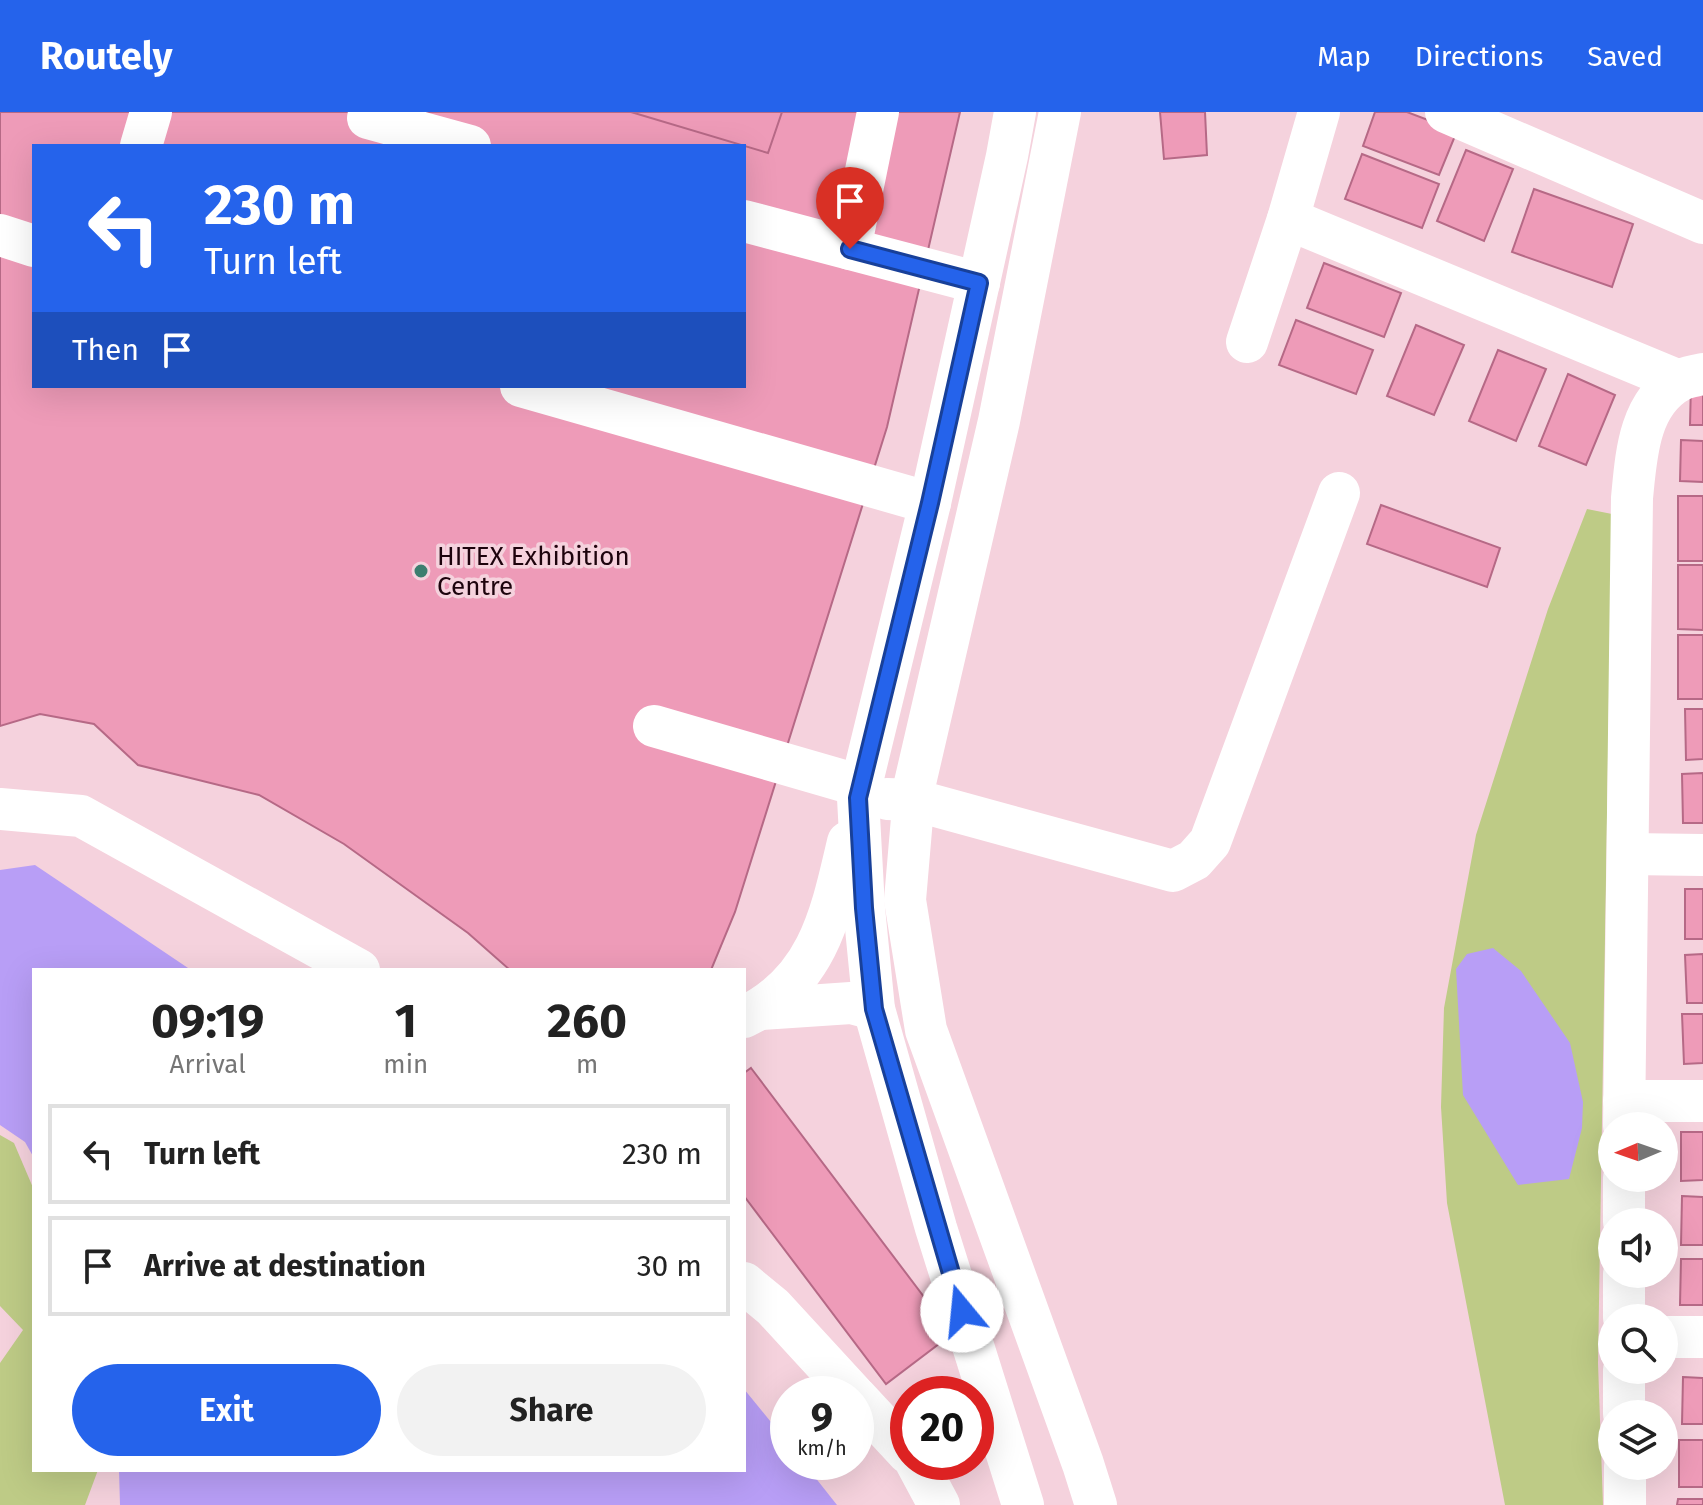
<!DOCTYPE html>
<style>
body{margin:0;font-family:"Fira Sans",sans-serif;background:#f2f2f2;color:#222;height:100vh;display:flex;flex-direction:column;font-size:30px;white-space:nowrap}
*{box-sizing:border-box;margin:0}
p{font-size:26px;color:#767676}
.icon{flex:none;width:44px;height:44px;fill:none;stroke:currentColor;stroke-width:2;stroke-linecap:round;stroke-linejoin:round}
.map{position:relative;flex:1;overflow:hidden}
.panel{position:absolute;left:32px;top:856px;width:714px;height:504px;display:flex;flex-direction:column;background:#fff;border-radius:0px;box-shadow:0 8px 32px #0002}
.panel>*{flex:none}
.banner{position:absolute;left:32px;top:32px;width:714px;height:244px;border-radius:0px;box-shadow:0 8px 32px #0002;background:#2563eb;color:#fff;overflow:hidden}
.needle{width:52px;rotate:268deg}
.controls{position:absolute;left:1598px;top:1000px;display:grid;gap:16px}
.controls a{display:grid;place-items:center;width:80px;height:80px;border-radius:50%;background:#fff;box-shadow:0 8px 32px #0002;font-size:40px}
.speed{position:absolute;left:770px;top:1264px;display:flex;gap:16px;font-size:40px;font-weight:700;text-align:center}
.speed>*{display:grid;place-content:center;width:104px;height:104px;border-radius:50%;background:#fff;box-shadow:0 8px 32px #0002;line-height:1}
.speed small{font-size:20px;font-weight:400}
.speed .limit{border:12px solid #d22;background:#fff;color:#111}
.pin{position:absolute;display:grid;place-items:center;width:68px;height:68px;color:#fff;margin:-82px -34px;border-radius:50% 50% 50% 0;rotate:-45deg;box-shadow:0 0 8px #0007}
.pin .icon{rotate:45deg}
.me{position:absolute;width:88px;margin:-44px;rotate:343deg;stroke-linejoin:round;filter:drop-shadow(0 0 6px #0008)}
.turn{display:flex;align-items:center;gap:28px;height:168px;padding:0 40px;font-size:36px}
.turn .icon{width:104px;height:104px;stroke-width:2.5}
.turn b{display:block;font-size:56px;line-height:68px}
.then{display:flex;align-items:center;height:76px;padding:0 40px;background:#0003;gap:16px;font-size:30px}
.eta{display:flex;justify-content:space-evenly;align-items:center;height:136px;text-align:center}
.eta b{font-size:48px;font-weight:700;line-height:56px}
.action{display:flex;gap:16px;margin-top:auto;padding:16px 40px}
.action a{flex:1;height:92px;border-radius:48px;background:#2563eb;color:#fff;font-size:32px;font-weight:700;line-height:92px;text-align:center}
.action a+a{background:#f2f2f2;color:#222}
ul{padding:0;list-style:none}
li{display:flex;align-items:center;gap:24px;height:100px;margin:0 16px 12px;padding:0 24px;border:4px solid #e0e0e0;border-radius:0px}
li div{flex:1}
li b{display:block;font-size:30px}
li em{font-style:normal}
header{display:flex;align-items:center;gap:48px;box-sizing:border-box;height:112px;padding:0 40px;background:#2563eb;color:#fff}
header strong{font-size:38px}
nav{display:flex;gap:44px;margin-inline-start:auto;font-size:28px}
.map>svg:first-child{display:block}
.green{fill:#becb86}
.water{fill:#b89ef6}
.building{fill:#ee9bb8;stroke:#b66986;stroke-width:2;fill-rule:evenodd}
.lines{fill:none;stroke-linecap:round;stroke-linejoin:round}
.minor{stroke:#fff;stroke-width:42}
.route-casing{stroke:#184099;stroke-width:20}
.route{stroke:#2563eb;stroke-width:14}
.poi-dot{fill:#3c7e6f;stroke:#f5d2dd;stroke-width:3}
.labels{text-anchor:middle;dominant-baseline:central;stroke-width:7;stroke-linejoin:round;paint-order:stroke}
.poi-label{font-size:26px;fill:#1d030d;stroke:#f5d2dd;text-anchor:start}
</style>
<header>
<strong>Routely</strong>
<nav><a>Map</a><a>Directions</a><a>Saved</a></nav>
</header>
<div class="map">
<svg width="1703" height="1393" viewBox="0 0 1703 1393">
<rect width="100%" height="100%" fill="#f5d2dd"/>
<g class="green">
<polygon points="1587,397 1612,402 1598,1251 1603,1393 1505,1393 1447,1091 1441,995 1444,896 1476,723 1548,497"/>
<polygon points="0,1023 14,1031 34,1078 34,1358 98,1358 85,1393 0,1393 0,1251 23,1218 0,1194"/>
</g>
<g class="water">
<polygon points="35,753 191,858 34,858 34,1046 25,1030 0,1013 0,758"/>
<polygon points="1493,836 1521,859 1570,931 1583,990 1582,1016 1569,1067 1518,1073 1463,983 1456,857 1467,842"/>
<polygon points="744,1277 788,1331 788,1350 803,1350 837,1393 120,1393 119,1358 744,1358"/>
</g>
<g class="building">
<polygon points="0,0 124,0 114,34 34,34 34,110 0,100"/>
<path d="M0 0H960L887 315 735 800 711 858H510L468 821 344 732 259 683 138 653 94 612 40 602 0 614ZM34 34H744V274H34Z"/>
<polygon points="631,0 782,0 768,41"/>
<polygon points="1160,0 1205,0 1207,43 1164,47"/>
<polygon points="1375,0 1407,0 1457,19 1439,63 1363,34"/>
<polygon points="1466,38 1513,57 1484,129 1437,109"/>
<polygon points="1362,42 1439,72 1422,116 1345,87"/>
<polygon points="1534,77 1633,112 1612,175 1512,140"/>
<polygon points="1324,151 1401,181 1384,225 1307,196"/>
<polygon points="1296,208 1373,238 1356,282 1279,253"/>
<polygon points="1416,213 1464,233 1434,303 1387,284"/>
<polygon points="1498,238 1546,257 1516,329 1469,309"/>
<polygon points="1568,262 1615,283 1586,353 1539,334"/>
<polygon points="1691,272 1703,273 1703,313 1690,313"/>
<polygon points="1681,328 1703,329 1703,370 1680,369"/>
<rect x="1678" y="384" width="25" height="65"/>
<polygon points="1381,393 1500,436 1487,475 1367,432"/>
<polygon points="1678,453 1703,453 1703,518 1678,517"/>
<rect x="1678" y="523" width="25" height="64"/>
<polygon points="1685,597 1703,597 1703,647 1686,648"/>
<polygon points="1703,661 1703,711 1683,711 1682,662"/>
<rect x="1685" y="777" width="18" height="50"/>
<polygon points="1703,842 1703,891 1687,891 1685,843"/>
<polygon points="1682,902 1703,902 1703,951 1684,952"/>
<polygon points="751,956 952,1222 886,1272 744,1084 744,961"/>
<polygon points="1681,1020 1703,1020 1703,1068 1681,1069"/>
<polygon points="1682,1084 1703,1085 1703,1133 1681,1133"/>
<polygon points="1681,1147 1703,1147 1703,1193 1680,1193"/>
<polygon points="1683,1265 1703,1266 1703,1312 1682,1312"/>
<rect x="1679" y="1328" width="24" height="47"/>
<polygon points="1678,1387 1703,1387 1703,1393 1677,1393"/>
</g>
<g class="lines">
<g class="minor">
<polyline points="1015,0 1007,44 930,391 858,686 864,796 874,897 936,1116 1023,1393"/>
<polyline points="1060,0 999,309 915,671 905,788 926,918 1083,1352 1096,1393"/>
<polyline points="1446,0 1703,111"/>
<polyline points="368,6 470,34"/>
<polyline points="141,34 151,0"/>
<polyline points="1288,107 1679,269"/>
<polyline points="744,109 850,137 878,0"/>
<polyline points="0,123 34,134"/>
<polyline points="850,137 979,171"/>
<polyline points="1247,230 1288,107 1319,0"/>
<polyline points="521,274 930,391"/>
<polyline points="654,614 861,674"/>
<polyline points="887,687 914,688 1173,759 1194,748 1210,730 1339,381"/>
<polyline points="0,697 81,704 359,858"/>
<polyline points="1628,742 1703,743"/>
<polyline points="761,897 851,891 874,897"/>
<path d="M744 905C818 870 831 803 848 730"/>
<polyline points="1624,989 1703,989"/>
<path d="M1624 1014 1632 386C1636 346 1638 292 1679 269 1685 265 1696 264 1703 262"/>
<polyline points="1624,1110 1624,1066"/>
<polyline points="744,1171 773,1195 853,1282"/>
<polyline points="1624,1206 1624,1162"/>
<polyline points="1664,1225 1703,1225"/>
<polyline points="1624,1258 1624,1302"/>
<polyline points="856,1285 908,1341"/>
<polyline points="916,1350 939,1393"/>
<polyline points="1625,1354 1625,1393"/>
</g>
</g>
<g class="lines">
<g class="route-casing">
<polyline id="route" points="850,137 979,171 930,391 858,686 864,796 874,897 962,1199"/>
</g>
<use href="#route" class="route"/>
</g>
<circle class="poi-dot" cx="421" cy="459" r="8"/>
<g class="labels">
<g class="poi-label">
<text x="437" y="444">HITEX Exhibition<tspan x="437" dy="30">Centre</tspan></text>
</g>
</g>
</svg>
<div class="controls">
<a><svg class="needle" viewBox="-14 -14 28 28"><path d="M0-13l5 13h-10z" fill="#e53935"/><path d="M0 13l5-13h-10z" fill="#767676"/></svg></a>
<a><svg class="icon" aria-label="sound" viewBox="0 0 24 24"><path d="M4 9h4l5-4v14l-5-4H4zM17 9q2 3 0 6"/></svg></a>
<a><svg class="icon" aria-label="search" viewBox="0 0 24 24"><circle cx="10" cy="10" r="6"/><path d="M15 15l6 6"/></svg></a>
<a><svg class="icon" aria-label="layers" viewBox="0 0 24 24"><path d="M12 4l9 5-9 5-9-5zM3 14l9 5 9-5"/></svg></a>
</div>
<div class="speed"><div>9<small>km/h</small></div><div class="limit">20</div></div>
<div class="pin" style="left:850px;top:137px;background:#d93025"><svg class="icon" aria-label="arrive" viewBox="0 0 24 24"><path d="M6 21V4h12l-3 4 3 4H6"/></svg></div>
<svg class="me" style="left:962px;top:1199px" viewBox="-20 -20 40 40"><circle r="19" fill="#fff"/><path d="M0-13L10 11 0 6-10 11z" fill="#2563eb"/></svg>
<div class="banner">
<div class="turn"><svg class="icon" aria-label="left" viewBox="0 0 24 24"><path d="M17 20v-9H6M10 6l-5 5 5 5"/></svg><div><b>230 m</b>Turn left</div></div>
<div class="then">Then<svg class="icon" aria-label="arrive" viewBox="0 0 24 24"><path d="M6 21V4h12l-3 4 3 4H6"/></svg></div>
</div>
<section class="panel">
<div class="eta">
<div><b>09:19</b><p>Arrival</p></div>
<div><b>1</b><p>min</p></div>
<div><b>260</b><p>m</p></div>
</div>
<ul>
<li><svg class="icon" aria-label="left" viewBox="0 0 24 24"><path d="M17 20v-9H6M10 6l-5 5 5 5"/></svg><div><b>Turn left</b></div><em>230 m</em></li>
<li><svg class="icon" aria-label="arrive" viewBox="0 0 24 24"><path d="M6 21V4h12l-3 4 3 4H6"/></svg><div><b>Arrive at destination</b></div><em>30 m</em></li>
</ul>
<div class="action"><a>Exit</a><a>Share</a></div>
</section>
</div>
